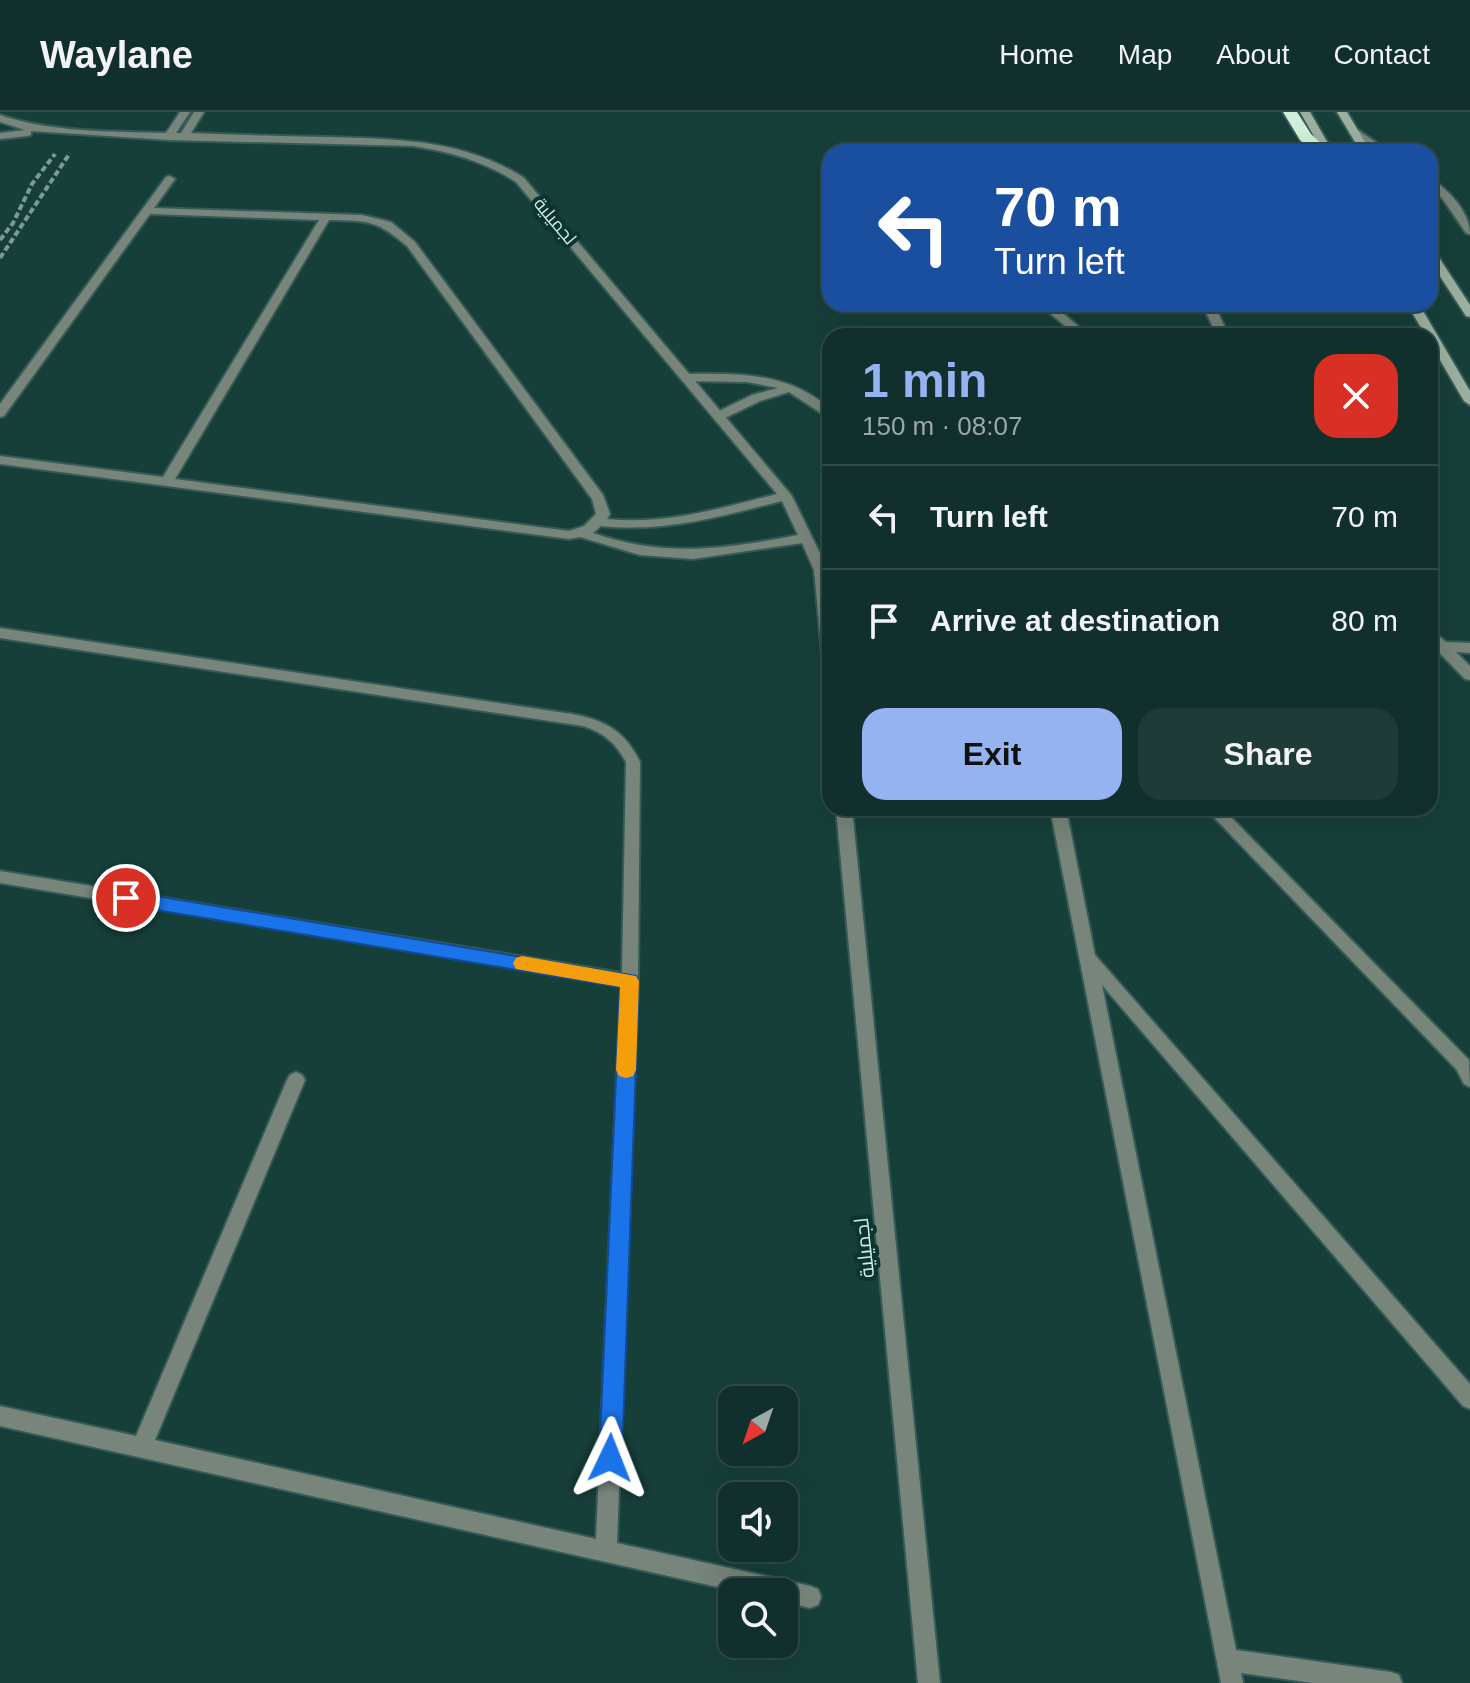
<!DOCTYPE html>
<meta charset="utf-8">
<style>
body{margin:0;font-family:Arial,Cairo,sans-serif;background:#1e3b38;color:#f1f3f6;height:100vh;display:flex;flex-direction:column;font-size:30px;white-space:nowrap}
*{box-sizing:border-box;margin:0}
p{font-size:26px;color:#9ca9a9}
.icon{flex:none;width:44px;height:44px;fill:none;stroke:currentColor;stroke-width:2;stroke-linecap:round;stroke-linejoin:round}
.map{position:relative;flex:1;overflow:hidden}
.sheet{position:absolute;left:822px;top:216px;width:616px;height:488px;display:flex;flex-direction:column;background:#112f2c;border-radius:24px;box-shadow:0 8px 32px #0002,0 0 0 2px #304a48}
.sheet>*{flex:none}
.guide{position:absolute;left:822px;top:32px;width:616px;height:168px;border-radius:24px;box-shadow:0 8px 32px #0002,0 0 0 2px #304a48;background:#1a4fa0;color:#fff;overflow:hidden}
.needle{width:52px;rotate:220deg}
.fabs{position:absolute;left:718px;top:1274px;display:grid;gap:16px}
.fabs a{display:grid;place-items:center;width:80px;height:80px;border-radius:16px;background:#112f2c;box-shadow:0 8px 32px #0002,0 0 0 2px #304a48;font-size:40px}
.pin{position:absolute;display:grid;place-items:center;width:68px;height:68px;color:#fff;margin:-34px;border:4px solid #fff;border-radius:50%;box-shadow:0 2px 8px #0007}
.me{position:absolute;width:88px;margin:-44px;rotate:2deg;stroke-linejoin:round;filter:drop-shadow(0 0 6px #0008)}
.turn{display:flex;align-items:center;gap:28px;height:168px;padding:0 40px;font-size:36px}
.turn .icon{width:104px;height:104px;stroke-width:2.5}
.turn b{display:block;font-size:56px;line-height:68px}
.round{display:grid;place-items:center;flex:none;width:84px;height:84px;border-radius:24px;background:#1e3b38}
.summary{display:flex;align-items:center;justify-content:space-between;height:136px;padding:0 40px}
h1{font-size:48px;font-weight:600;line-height:60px;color:#95b2f1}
.cta{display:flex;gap:16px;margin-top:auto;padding:16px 40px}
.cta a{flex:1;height:92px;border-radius:24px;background:#95b2f1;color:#111;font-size:32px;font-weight:600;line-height:92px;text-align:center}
.cta a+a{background:#1e3b38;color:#f1f3f6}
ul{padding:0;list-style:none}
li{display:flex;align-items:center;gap:24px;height:104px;padding:0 40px;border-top:2px solid #304a48}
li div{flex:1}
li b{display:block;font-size:30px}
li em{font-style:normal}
header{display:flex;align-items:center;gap:48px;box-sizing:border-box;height:112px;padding:0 40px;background:#112f2c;border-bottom:2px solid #304a48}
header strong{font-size:38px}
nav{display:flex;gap:44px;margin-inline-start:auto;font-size:28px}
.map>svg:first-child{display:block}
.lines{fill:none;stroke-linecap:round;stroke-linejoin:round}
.lane-casing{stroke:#365b56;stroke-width:4}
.street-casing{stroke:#365b56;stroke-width:4}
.secondary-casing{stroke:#365b56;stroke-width:4}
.highway-casing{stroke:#365b56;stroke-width:4}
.path{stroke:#7c9a95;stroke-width:4;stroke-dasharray:6 3;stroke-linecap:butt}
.lane{fill:#78857b;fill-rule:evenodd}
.street{fill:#78857b;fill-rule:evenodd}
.secondary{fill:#9cb0a1;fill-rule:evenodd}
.highway{fill:#d0f0d9;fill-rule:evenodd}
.route{fill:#1a73e8;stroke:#114b97;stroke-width:2}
.slow{fill:#f59e0b}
.labels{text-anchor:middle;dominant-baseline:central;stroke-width:8;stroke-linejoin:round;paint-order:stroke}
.far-street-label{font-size:18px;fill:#d6ebe7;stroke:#0a3530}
.street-label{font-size:20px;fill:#d6ebe7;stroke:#0a3530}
</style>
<header>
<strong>Waylane</strong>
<nav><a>Home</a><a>Map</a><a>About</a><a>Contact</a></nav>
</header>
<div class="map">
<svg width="1470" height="1571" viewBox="0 0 1470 1571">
<rect width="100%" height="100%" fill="#173f3a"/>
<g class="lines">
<g class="lane-casing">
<g id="lane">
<path d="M689 262C740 261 790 261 830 297V307L789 280 760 289 725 306H717V300L752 283 778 276 747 270 685 269V263Z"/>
<polygon points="1205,696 1222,696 1469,948 1470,975 1464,972 1457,958"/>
</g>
</g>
<g class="street-casing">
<g id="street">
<path d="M180 0H190L176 21H181L194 0H204L191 21C237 23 282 24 327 25 396 27 464 27 524 66L792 384 828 458 830 558 823 553 814 458 802 431 693 447 640 443 580 425 569 427 0 352V344L163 365 319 108 150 102 4 304 0 305V292L166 65 170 64 175 67 154 96 362 103 391 110 415 130 603 383 610 402 607 407C666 413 721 396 777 382L516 70C484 49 450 40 413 34L168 28 31 19V23L27 24 0 27V21L25 18 0 10V3C54 21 109 19 166 21ZM329 108C370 109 376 108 407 134L592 387 596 402 584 414 569 419 175 367ZM782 389 798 423C725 437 665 446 593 421L601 414C664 421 722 404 782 389Z"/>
<polygon points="1354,17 1358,18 1390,40 1378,40 1350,22 1349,20"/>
<path d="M1430 67C1448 76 1470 101 1470 122L1466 121 1442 86 1430 75Z"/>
<polygon points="1039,192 1052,192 1090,224 1077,224"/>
<polygon points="1202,192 1214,192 1229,224 1217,224"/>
<path d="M0 516 572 602C605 608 625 619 640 650L638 869 617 1431 810 1474 818 1477 821 1485 818 1493 810 1496 784 1490V1480H740L0 1314V1294L136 1324 287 968 290 963 296 960 302 963 305 968 155 1328 596 1427 621 874 0 771V759L622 861 626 650C616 631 603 620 583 614L0 526Z"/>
<polygon points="1430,517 1446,530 1470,531 1470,541 1456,540 1470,554 1470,568 1465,567 1430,531"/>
<polygon points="836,696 852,696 940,1571 918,1571"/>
<polygon points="1050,696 1066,696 1095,843 1470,1272 1470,1297 1463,1294 1102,873 1236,1538 1391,1560 1399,1563 1402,1571 1313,1571 1241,1561 1243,1571 1221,1571"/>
</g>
</g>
<g class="secondary-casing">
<g id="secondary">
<polygon points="1300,0 1310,0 1333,40 1323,40"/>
<polygon points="1337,0 1347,0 1371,40 1361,40"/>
<polygon points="1430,137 1434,138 1470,193 1470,205 1466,204 1430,149"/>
<polygon points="1407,192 1419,192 1470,279 1470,293 1464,289 1430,231 1430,224 1426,224"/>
</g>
</g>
<g class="highway-casing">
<polygon id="highway" points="1283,0 1297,0 1311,22 1330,40 1313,40 1300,28"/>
</g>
<g class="path">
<polyline points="0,128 13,111 32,72 55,42"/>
<polyline points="0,146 70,41"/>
</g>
<use href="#lane" class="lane"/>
<use href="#street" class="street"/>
<use href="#secondary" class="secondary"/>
<use href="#highway" class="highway"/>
</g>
<polygon class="route" points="126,779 636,864 639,869 622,1346 618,1354 610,1357 602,1354 599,1346 620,875 126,793 117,786"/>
<polygon class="slow" points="522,844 636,864 639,869 636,958 633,964 626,966 619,964 616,958 620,875 516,857 513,851 516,846"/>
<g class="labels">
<g class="far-street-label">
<text transform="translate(555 109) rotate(50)">لجميلية</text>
</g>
<g class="street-label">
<text transform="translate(864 1136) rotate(-96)">لجميلية</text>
</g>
</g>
</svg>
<div class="fabs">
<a><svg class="needle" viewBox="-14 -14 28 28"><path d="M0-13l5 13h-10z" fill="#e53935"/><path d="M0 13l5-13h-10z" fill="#9ca9a9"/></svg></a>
<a><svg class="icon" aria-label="sound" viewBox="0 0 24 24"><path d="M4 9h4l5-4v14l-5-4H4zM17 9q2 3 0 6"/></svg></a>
<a><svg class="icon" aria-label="search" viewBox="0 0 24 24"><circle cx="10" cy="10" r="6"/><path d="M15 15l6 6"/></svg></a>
</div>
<div class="pin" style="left:126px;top:786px;background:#d93025"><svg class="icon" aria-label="arrive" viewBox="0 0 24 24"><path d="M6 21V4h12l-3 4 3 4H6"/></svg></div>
<svg class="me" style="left:610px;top:1346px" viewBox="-20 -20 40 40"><path d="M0-17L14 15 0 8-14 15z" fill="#1a73e8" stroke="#fff" stroke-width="4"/></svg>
<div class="guide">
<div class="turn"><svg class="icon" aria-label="left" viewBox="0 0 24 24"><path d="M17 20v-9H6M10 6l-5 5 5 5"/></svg><div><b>70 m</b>Turn left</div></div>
</div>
<section class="sheet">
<div class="summary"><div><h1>1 min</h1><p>150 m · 08:07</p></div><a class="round" style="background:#d93025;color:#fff"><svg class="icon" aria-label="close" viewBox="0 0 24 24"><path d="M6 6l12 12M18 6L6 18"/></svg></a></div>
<ul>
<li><svg class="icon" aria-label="left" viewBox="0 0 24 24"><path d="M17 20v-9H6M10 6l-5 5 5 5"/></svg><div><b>Turn left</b></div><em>70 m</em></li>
<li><svg class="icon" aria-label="arrive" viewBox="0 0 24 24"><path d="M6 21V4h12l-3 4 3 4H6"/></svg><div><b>Arrive at destination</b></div><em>80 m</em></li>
</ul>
<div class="cta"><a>Exit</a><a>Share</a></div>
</section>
</div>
